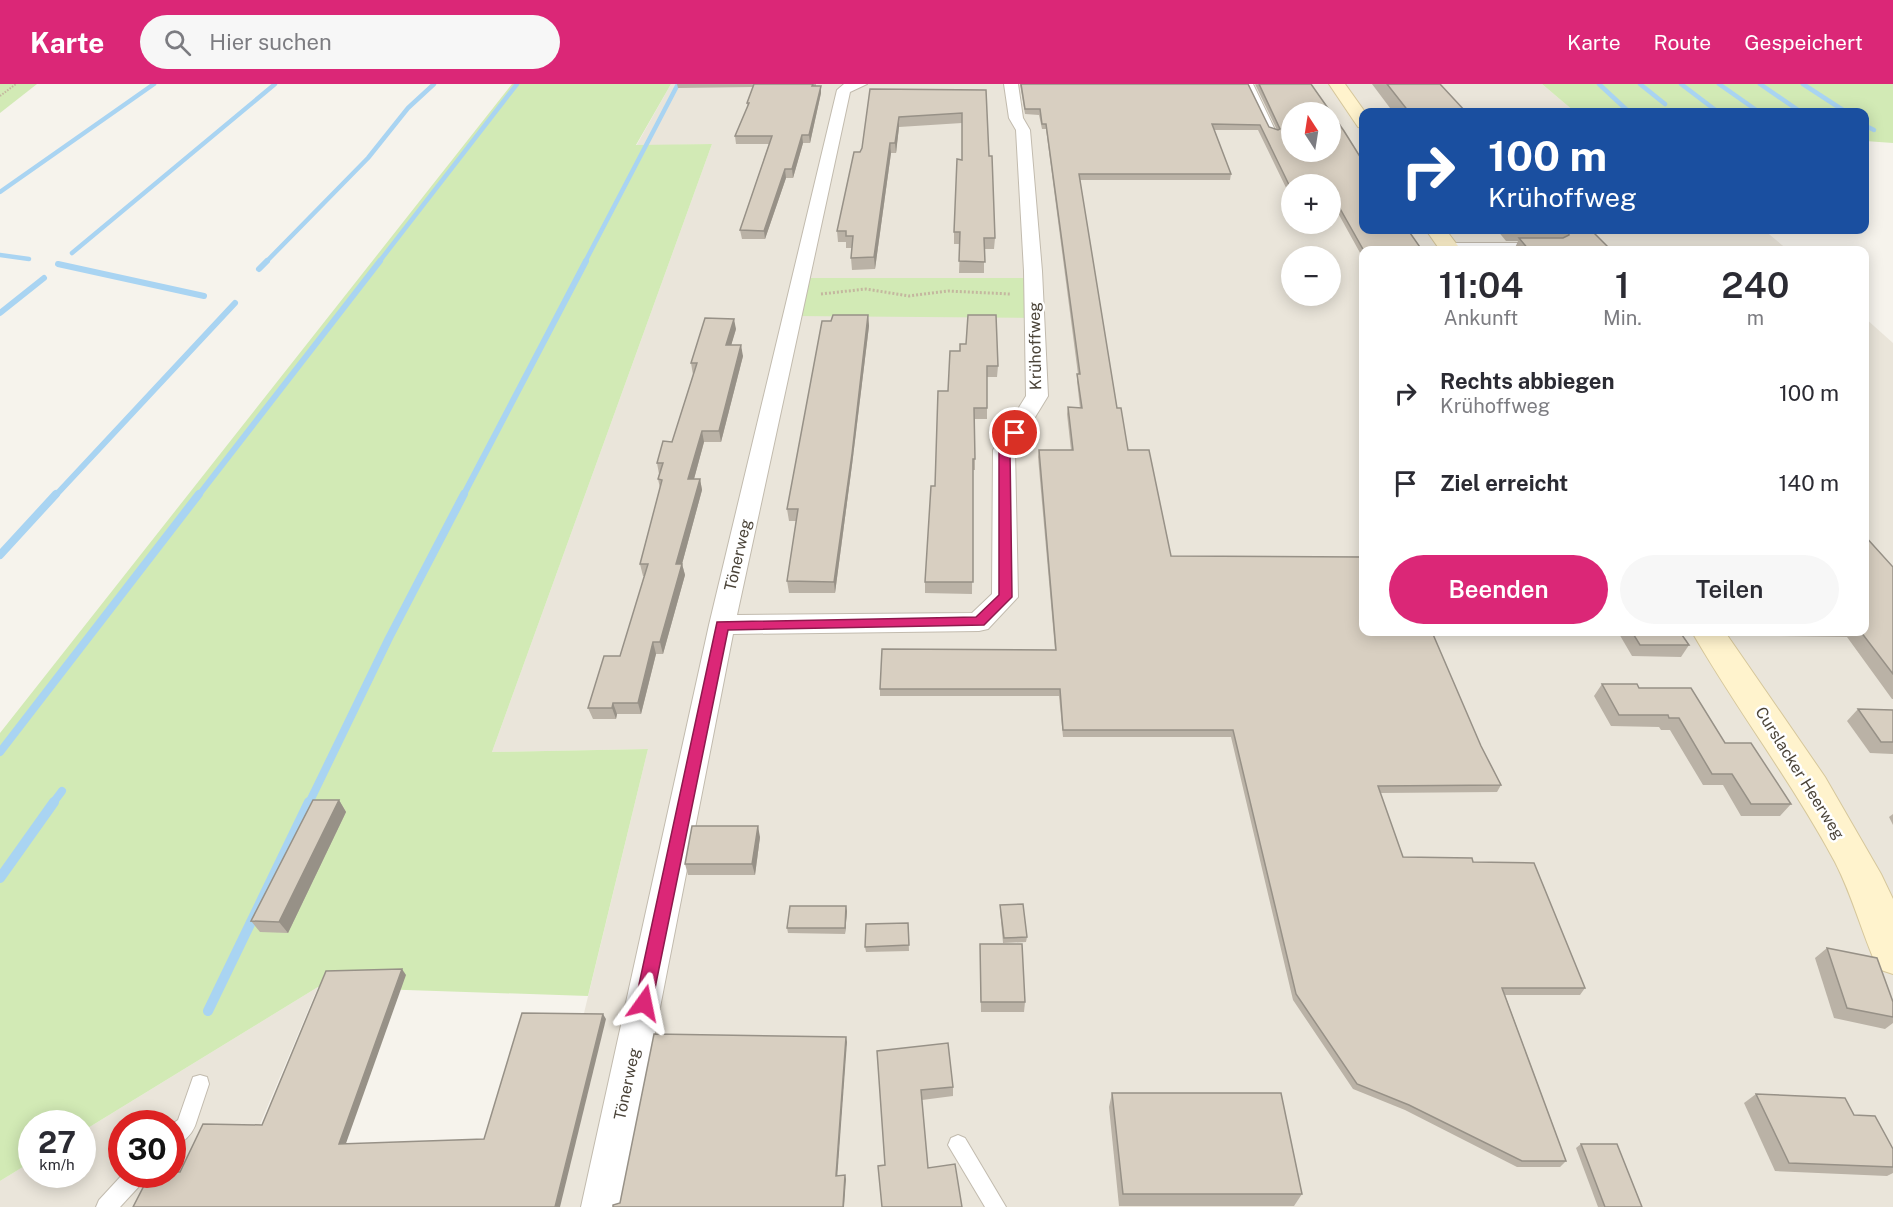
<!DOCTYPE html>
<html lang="de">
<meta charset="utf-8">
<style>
body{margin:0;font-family:"Public Sans",sans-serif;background:#f7f7f7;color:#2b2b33;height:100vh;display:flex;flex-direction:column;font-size:22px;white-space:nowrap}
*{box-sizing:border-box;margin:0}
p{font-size:20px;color:#7c7c81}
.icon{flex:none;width:33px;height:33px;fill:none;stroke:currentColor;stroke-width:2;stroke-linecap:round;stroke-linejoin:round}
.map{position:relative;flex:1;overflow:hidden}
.side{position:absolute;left:1359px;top:162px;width:510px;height:390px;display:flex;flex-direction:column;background:#fff;border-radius:12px;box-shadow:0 3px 15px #0003}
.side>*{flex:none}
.guide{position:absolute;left:1359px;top:24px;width:510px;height:126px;border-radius:12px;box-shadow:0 3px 15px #0003;background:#1a4fa0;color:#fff;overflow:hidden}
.needle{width:39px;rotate:348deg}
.fabs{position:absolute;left:1281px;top:18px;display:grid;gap:12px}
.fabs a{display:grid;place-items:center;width:60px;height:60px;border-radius:50%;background:#fff;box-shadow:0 3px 15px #0003;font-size:30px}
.speed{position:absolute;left:18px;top:1026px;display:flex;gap:12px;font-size:30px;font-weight:700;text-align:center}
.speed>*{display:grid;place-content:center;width:78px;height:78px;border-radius:50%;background:#fff;box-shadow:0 3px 15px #0003;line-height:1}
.speed small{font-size:15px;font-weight:400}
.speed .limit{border:9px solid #d22;background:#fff;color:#111}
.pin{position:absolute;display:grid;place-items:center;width:51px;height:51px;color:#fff;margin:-26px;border:3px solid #fff;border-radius:50%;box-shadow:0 2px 6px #0007}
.me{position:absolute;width:66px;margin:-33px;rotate:12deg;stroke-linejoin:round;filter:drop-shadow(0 0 4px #0008)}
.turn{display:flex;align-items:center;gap:21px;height:126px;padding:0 30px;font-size:27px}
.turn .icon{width:78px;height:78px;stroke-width:2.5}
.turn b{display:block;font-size:42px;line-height:51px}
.eta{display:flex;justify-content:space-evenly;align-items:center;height:102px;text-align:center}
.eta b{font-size:36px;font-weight:600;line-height:42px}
.primary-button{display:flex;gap:12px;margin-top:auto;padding:12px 30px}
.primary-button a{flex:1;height:69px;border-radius:36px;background:#db2777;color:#fff;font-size:24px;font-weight:600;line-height:69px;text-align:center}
.primary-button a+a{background:#f7f7f7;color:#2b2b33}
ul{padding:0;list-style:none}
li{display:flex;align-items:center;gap:18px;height:90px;padding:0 30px}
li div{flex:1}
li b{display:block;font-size:22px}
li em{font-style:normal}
header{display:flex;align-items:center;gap:36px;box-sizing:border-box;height:84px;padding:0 30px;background:#db2777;color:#fff}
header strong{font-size:28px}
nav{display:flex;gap:33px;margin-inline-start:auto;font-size:21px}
.search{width:420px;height:54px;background:#f7f7f7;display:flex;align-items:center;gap:15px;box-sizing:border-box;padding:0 21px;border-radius:33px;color:#7c7c81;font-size:22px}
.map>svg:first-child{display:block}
.residential{fill:#eae5da;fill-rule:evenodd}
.green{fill:#d2eab5}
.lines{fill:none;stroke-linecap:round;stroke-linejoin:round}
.stream-far3{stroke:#a9d4f2;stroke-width:4.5}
.stream-far2{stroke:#a9d4f2;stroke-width:6}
.stream-far1{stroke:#a9d4f2;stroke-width:8}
.stream{stroke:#a9d4f2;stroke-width:10}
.lane-casing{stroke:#c2bbae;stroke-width:2}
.street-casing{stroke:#c2bbae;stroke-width:2}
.secondary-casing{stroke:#d6c79b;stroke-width:2}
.path-far1{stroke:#c4b79f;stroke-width:2;stroke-dasharray:1.5 1.5;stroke-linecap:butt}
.path{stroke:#c4b79f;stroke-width:3;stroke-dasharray:2 2;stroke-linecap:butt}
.lane{fill:#fff;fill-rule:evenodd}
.street{fill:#fff;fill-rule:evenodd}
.secondary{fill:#fff3cd;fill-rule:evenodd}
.wall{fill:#bab2a6}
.shaded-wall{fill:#979187}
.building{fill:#d8cfc1;stroke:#979187;stroke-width:1.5;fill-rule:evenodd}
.route{fill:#db2777;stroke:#8e194d;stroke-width:1.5}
.labels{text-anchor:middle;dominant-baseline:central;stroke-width:5;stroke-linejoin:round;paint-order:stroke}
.street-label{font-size:16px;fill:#4b4439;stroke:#fff}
</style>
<header>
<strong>Karte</strong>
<div class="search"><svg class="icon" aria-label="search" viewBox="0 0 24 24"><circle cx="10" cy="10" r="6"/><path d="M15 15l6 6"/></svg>Hier suchen</div>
<nav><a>Karte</a><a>Route</a><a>Gespeichert</a></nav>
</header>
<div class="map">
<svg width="1893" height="1123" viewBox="0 0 1893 1123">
<rect width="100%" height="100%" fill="#f6f3ec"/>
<g class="residential">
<path d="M671 0H1542L1575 28H1364V146H1764L1788 166H1364V548H1864L1865 234 1893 259V1123H537L648 665 492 668 712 60 636 62ZM1292 28H1330V68H1292ZM1292 100H1330V140H1292ZM1292 172H1330V212H1292Z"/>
<path d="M318 903 225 1123H0V1097L31 1078 32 1090H82L83 1047ZM122 1040H172V1090H122Z"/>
</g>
<g class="green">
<polygon points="0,0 37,0 0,29"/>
<polygon points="512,0 671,0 636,61 712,60 492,668 648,665 588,912 318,903 83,1047 82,1040 32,1040 31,1078 0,1097 0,649"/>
<polygon points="1542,0 1893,0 1893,59 1865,57 1864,28 1575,28"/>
<polygon points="801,194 1033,194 1035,234 792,232"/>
</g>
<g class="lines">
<g class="stream-far3">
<polyline points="1599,0 1629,28"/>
<polyline points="1640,0 1665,20"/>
<polyline points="1681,0 1718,28"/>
<polyline points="1719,0 1759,28"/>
<polyline points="1760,0 1801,28"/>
<polyline points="1803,0 1846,28"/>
<polyline points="1864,41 1874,46"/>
<polyline points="0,108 154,0"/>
<polyline points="72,169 275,0"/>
<polyline points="0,171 29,175"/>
<polyline points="266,178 368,74 408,24 434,0"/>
<polyline points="379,178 517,0"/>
<polyline points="585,178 677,2"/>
</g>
<g class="stream-far2">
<polyline points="58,180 204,212"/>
<polyline points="259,185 267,177"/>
<polyline points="0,229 44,194"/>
<polyline points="55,412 235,219"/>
<polyline points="198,412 380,177"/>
<polyline points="463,412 586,177"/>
</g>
<g class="stream-far1">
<polyline points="0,471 56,410"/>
<polyline points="0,668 199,410"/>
<polyline points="53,719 62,707"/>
<polyline points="309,719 389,554 464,410"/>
</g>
<g class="stream">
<polyline points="0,794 54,718"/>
<polyline points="208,927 309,718"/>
</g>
<g class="lane-casing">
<g id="lane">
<polygon points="1247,0 1253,0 1277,50 1270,48"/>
<polygon points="1447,159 1532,159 1536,162 1532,165 1444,164 1443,162"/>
<path d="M200 991 207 993 209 1000 195 1042C191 1052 182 1059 172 1064V1040L178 1036 193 993Z"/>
<polygon points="958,1051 965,1054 1006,1123 985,1123 948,1061 951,1054"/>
<polygon points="123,1090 147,1090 144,1097 120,1123 96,1123 99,1116"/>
</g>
</g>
<g class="street-casing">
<polygon id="street" points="844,0 867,0 850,8 737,531 972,529 992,510 993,366 1026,312 1024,187 1016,46 1009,34 1004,0 1018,0 1023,34 1030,46 1042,187 1048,312 1015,366 1018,513 988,545 979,547 733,550 621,1123 581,1123 709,541 837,6"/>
</g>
<g class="secondary-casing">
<g id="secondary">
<polygon points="1329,0 1345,0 1365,28 1364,28 1364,44 1358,43"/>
<polygon points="1426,146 1446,146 1461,166 1440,166"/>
<path d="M1692 548H1725L1825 693 1881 790 1893 815V890L1878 885C1862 850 1853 813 1835 778 1792 698 1737 626 1692 548Z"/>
</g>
</g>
<polyline class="path-far1" points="0,12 16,0"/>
<polyline class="path" points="821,210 866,205 909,212 948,207 1010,210"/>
<use href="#lane" class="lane"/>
<use href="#street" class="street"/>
<use href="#secondary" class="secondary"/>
</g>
<g class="wall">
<polygon points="677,0 816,0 816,2 821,2 821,9 810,59 803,59 793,94 786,94 765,155 742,155 740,146 769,60 736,60 735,52 748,23 747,19 753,3 678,4"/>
<polygon points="1020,0 1248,0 1269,43 1277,46 1255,0 1311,0 1364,166 1364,176 1333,120 1330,120 1330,100 1292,100 1292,116 1258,46 1214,46 1231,90 1230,96 1080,96 1117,324 1128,366 1171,472 1481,662 1501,701 1497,708 1380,709 1403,773 1473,778 1585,904 1580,911 1505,911 1566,1077 1560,1083 1517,1083 1405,1026 1353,1005 1293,916 1231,653 1063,653 1059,612 880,612 880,605 1055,566 1038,373 1039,366 1071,366 1067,330 1068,323 1080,324 1077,297 1078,290 1046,45 1042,45 1039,31 1025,30"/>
<polygon points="1372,0 1440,0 1466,28 1393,28"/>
<polygon points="870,5 986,6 989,72 995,154 994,165 984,165 984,189 959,189 960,160 954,160 954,148 962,76 962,39 899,43 896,69 891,69 875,185 852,186 851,174 852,164 846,164 846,158 838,158 837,147 862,64"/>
<polygon points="1497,146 1591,146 1611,166 1514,166 1518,157 1506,157"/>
<polygon points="868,231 869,242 852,381 835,509 789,509 787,497 796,437 789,437 787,425 831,237"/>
<polygon points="736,245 731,261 743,272 721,358 704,358 694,395 700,395 702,406 682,480 685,491 663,570 656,570 641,630 617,630 616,635 593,635 588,624 620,572 645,492 643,492 640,480 660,404 658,395 659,390 657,379 672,358 693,291 691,279"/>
<polygon points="960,267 998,282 997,293 987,293 987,335 974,335 975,375 975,386 973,386 972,510 925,509 925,498 935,402 948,307"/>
<polygon points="1893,483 1893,615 1892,615 1847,553 1778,552 1774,548 1864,548"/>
<polygon points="1618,548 1680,548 1689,561 1681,573 1632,572"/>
<polygon points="1602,600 1639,604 1725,659 1791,720 1780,732 1741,732 1723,701 1703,701 1670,646 1661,646 1659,643 1611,642 1594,612"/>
<polygon points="1858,625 1893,626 1893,670 1870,669 1847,637"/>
<polygon points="339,716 346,728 288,849 260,848 251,837"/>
<polygon points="1893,730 1893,741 1889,733"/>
<polygon points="760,753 755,791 688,791 685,780"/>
<polygon points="1000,821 1027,853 1026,858 1003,859 1000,826"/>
<polygon points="847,827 845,850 788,849 787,844"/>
<polygon points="908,839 909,867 866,868 865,863"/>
<polygon points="980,860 1025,918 1024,928 981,928"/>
<polygon points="1827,864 1893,918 1893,939 1885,945 1834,934 1815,874"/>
<polygon points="877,967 953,1003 953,1012 922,1016 928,1084 885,1081"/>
<polygon points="1112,1009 1302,1110 1294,1122 1119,1122 1109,1023"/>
<polygon points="1756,1010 1854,1031 1893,1065 1893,1089 1887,1092 1775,1087 1744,1019"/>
<polygon points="1581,1060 1642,1123 1598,1123 1576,1064"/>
</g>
<g class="shaded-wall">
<polygon points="821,2 821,9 810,59 809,51"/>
<polygon points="899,33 899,43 896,69 895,59"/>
<polygon points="802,51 803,59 793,94 792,85"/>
<polygon points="890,59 891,69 875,185 874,173"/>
<polygon points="785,85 786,94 765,155 764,147"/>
<polygon points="868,231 869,242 852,381 835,509 834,498"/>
<polygon points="734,235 736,245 728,272 726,261"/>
<polygon points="741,261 743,272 721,358 719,347"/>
<polygon points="702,347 704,358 691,406 688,395"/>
<polygon points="700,395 702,406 682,480 685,491 663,570 660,558 676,480"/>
<polygon points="653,558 656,570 641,630 638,619"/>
<polygon points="613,619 617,630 616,635 612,624"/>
<polygon points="339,716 346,728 288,849 279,838"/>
<polygon points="758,742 760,753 755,791 752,780"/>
<polygon points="846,822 847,827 845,850 845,844"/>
<polygon points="402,885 406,891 344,1065 339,1060"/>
<polygon points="603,930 606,935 560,1123 555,1123"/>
<polygon points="846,953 847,958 837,1096 836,1092"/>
<polygon points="845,1091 846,1095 844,1123 843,1123"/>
</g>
<g class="building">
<polygon points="754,0 813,0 812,2 821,2 809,51 802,51 792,85 785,85 764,147 740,146 772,52 735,52 749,19 747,19"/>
<path d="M1021 0H1248L1269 43 1278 46 1280 45 1259 0H1311L1344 47 1364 79V146H1408L1422 166 1364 167 1334 114H1330V100H1292V107L1260 41 1212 40 1231 90H1079L1117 324H1121L1128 366H1149L1171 472 1364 473V548H1432L1481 662 1501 701 1378 702 1403 773 1472 774 1473 778 1534 779 1585 904H1502L1566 1077H1522L1409 1021 1357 1000 1296 910 1233 646H1063L1060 605H880L882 565 1056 566 1039 366H1073L1068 323 1082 324 1077 290H1080L1046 40H1042L1040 25H1025ZM1292 28H1330V68H1292Z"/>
<polygon points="1387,0 1440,0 1466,28 1409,28"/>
<polygon points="870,5 986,6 989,72 992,72 995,154 984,154 985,178 959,177 960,148 954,148 957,75 962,76 962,29 899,33 895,59 890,59 874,173 851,174 853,152 846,152 846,147 837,147 854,68 860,68 862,64"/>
<polygon points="1566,146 1591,146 1611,166 1529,166 1519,154 1563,154 1569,151 1569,147"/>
<polygon points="833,231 868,231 852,370 834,498 787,497 798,425 787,425 822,237 831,237"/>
<polygon points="968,231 996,231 998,282 987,282 987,324 974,324 975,375 973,375 973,498 925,498 931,402 935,402 938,307 948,307 950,267 960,267 960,260 966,260"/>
<polygon points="705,234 734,235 726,261 741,261 719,347 702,347 688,395 700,395 676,480 682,480 660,558 653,558 638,619 613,619 612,624 588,624 604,572 620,572 648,480 640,480 662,396 658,395 663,379 657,379 663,357 672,358 697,279 691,279"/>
<polygon points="1864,451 1893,483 1893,590 1861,548 1864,548"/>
<polygon points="1632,548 1680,548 1689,561 1640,561"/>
<polygon points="1602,600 1637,600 1639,604 1691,604 1725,659 1751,659 1791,720 1751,720 1732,690 1712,690 1679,634 1669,634 1668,631 1619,631"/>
<polygon points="1858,625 1893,626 1893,658 1881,658"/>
<polygon points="313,716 339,716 279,838 251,837"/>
<polygon points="692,742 758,742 752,780 685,780"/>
<polygon points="1023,820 1027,853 1004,854 1000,821"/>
<polygon points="790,822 846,822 845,844 787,844"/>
<polygon points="908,839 909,861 865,863 866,840"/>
<polygon points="980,860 1022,860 1025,918 981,918"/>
<polygon points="1827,864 1877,874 1893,918 1893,933 1847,924"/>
<polygon points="402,885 339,1060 484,1055 522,929 603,930 555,1123 133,1123 150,1090 172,1090 172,1088 180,1088 203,1040 262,1041 326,887"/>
<polygon points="654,950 846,953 836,1092 845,1091 843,1123 613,1123 613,1121 620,1119"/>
<polygon points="948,959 953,1003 921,1006 928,1084 955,1080 962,1123 882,1123 878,1082 885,1081 877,967"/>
<polygon points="1112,1009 1281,1009 1302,1110 1123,1110"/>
<polygon points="1756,1010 1845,1014 1854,1031 1875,1032 1893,1065 1893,1083 1789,1079"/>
<polygon points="1581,1060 1617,1060 1642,1123 1605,1123"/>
</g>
<polygon class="route" points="1015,346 1020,349 1010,366 1012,513 984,541 728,546 652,919 650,925 644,927 637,925 635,919 717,538 976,533 999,511 999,366 1011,347"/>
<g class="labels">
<g class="street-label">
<text transform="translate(1035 262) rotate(-91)">Krühoffweg</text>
<text transform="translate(738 471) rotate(-77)">Tönerweg</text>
<text transform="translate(1800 689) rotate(58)">Curslacker Heerweg</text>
<text transform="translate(627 1000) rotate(-78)">Tönerweg</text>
</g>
</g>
</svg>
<div class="fabs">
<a><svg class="needle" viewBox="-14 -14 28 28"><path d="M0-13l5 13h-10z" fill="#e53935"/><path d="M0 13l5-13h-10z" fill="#7c7c81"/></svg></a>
<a>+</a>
<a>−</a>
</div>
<div class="speed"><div>27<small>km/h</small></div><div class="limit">30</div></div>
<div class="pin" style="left:1015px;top:349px;background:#d93025"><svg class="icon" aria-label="arrive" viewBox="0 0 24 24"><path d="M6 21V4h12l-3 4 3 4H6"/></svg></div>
<svg class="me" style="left:644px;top:919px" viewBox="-20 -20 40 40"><path d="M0-17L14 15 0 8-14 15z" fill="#db2777" stroke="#fff" stroke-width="4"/></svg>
<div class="guide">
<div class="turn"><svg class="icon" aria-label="right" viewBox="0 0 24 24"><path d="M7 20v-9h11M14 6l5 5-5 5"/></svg><div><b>100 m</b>Krühoffweg</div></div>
</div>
<section class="side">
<div class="eta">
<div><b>11:04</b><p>Ankunft</p></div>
<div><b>1</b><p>Min.</p></div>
<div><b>240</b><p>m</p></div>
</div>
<ul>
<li><svg class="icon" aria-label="right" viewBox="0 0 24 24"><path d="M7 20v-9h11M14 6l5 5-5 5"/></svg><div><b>Rechts abbiegen</b><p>Krühoffweg</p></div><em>100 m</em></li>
<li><svg class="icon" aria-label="arrive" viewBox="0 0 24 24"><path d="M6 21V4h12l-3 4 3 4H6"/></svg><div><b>Ziel erreicht</b></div><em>140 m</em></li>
</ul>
<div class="primary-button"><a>Beenden</a><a>Teilen</a></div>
</section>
</div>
